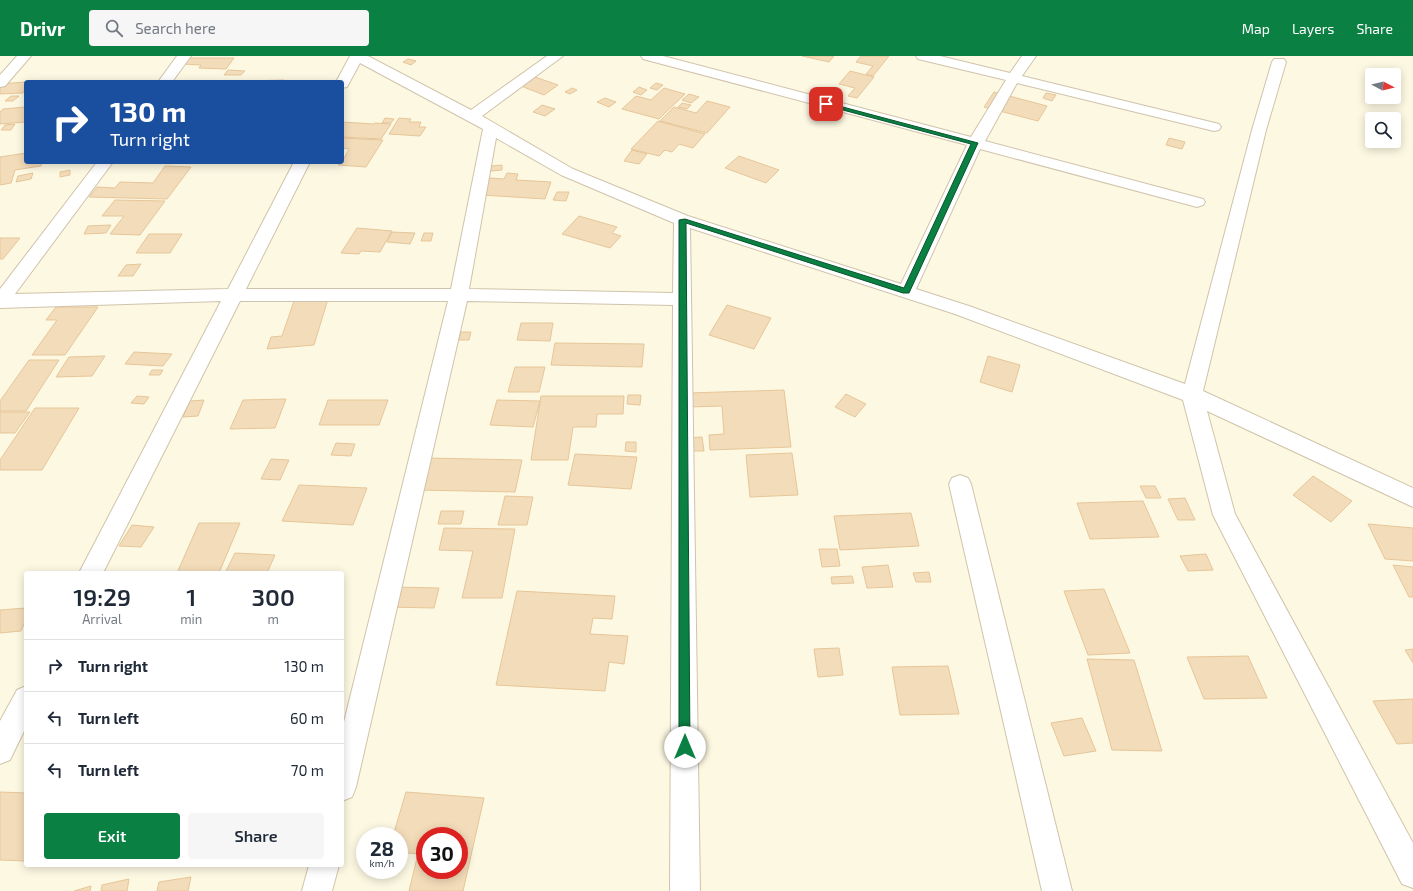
<!DOCTYPE html>
<style>
body{margin:0;font-family:"Exo 2",sans-serif;background:#f6f6f7;color:#1f2937;height:100vh;display:flex;flex-direction:column;font-size:15px;white-space:nowrap}
*{box-sizing:border-box;margin:0}
p{font-size:13px;color:#747a83}
.icon{flex:none;width:22px;height:22px;fill:none;stroke:currentColor;stroke-width:2;stroke-linecap:round;stroke-linejoin:round}
.map{position:relative;flex:1;overflow:hidden}
.side{position:absolute;left:24px;top:515px;width:320px;height:296px;display:flex;flex-direction:column;background:#fff;border-radius:4px;box-shadow:0 2px 10px #0003}
.side>*{flex:none}
.guide{position:absolute;left:24px;top:24px;width:320px;height:84px;border-radius:4px;box-shadow:0 2px 10px #0003;background:#1a4fa0;color:#fff;overflow:hidden}
.needle{width:26px;rotate:97deg}
.fabs{position:absolute;left:1365px;top:12px;display:grid;gap:8px}
.fabs a{display:grid;place-items:center;width:36px;height:36px;border-radius:4px;background:#fff;box-shadow:0 2px 10px #0003;font-size:20px}
.speed{position:absolute;left:356px;top:771px;display:flex;gap:8px;font-size:20px;font-weight:700;text-align:center}
.speed>*{display:grid;place-content:center;width:52px;height:52px;border-radius:50%;background:#fff;box-shadow:0 2px 10px #0003;line-height:1}
.speed small{font-size:10px;font-weight:400}
.speed .limit{border:6px solid #d22;background:#fff;color:#111}
.pin{position:absolute;display:grid;place-items:center;width:34px;height:34px;color:#fff;margin:-17px;border-radius:8px;box-shadow:0 2px 6px #0006}
.me{position:absolute;width:44px;margin:-22px;rotate:0deg;stroke-linejoin:round;filter:drop-shadow(0 0 3px #0008)}
.turn{display:flex;align-items:center;gap:14px;height:84px;padding:0 20px;font-size:18px}
.turn .icon{width:52px;height:52px;stroke-width:2.5}
.turn b{display:block;font-size:28px;line-height:34px}
.eta{display:flex;justify-content:space-evenly;align-items:center;height:68px;text-align:center}
.eta b{font-size:24px;font-weight:600;line-height:28px}
.button{display:flex;gap:8px;margin-top:auto;padding:8px 20px}
.button a{flex:1;height:46px;border-radius:4px;background:#0b8043;color:#fff;font-size:16px;font-weight:600;line-height:46px;text-align:center}
.button a+a{background:#f6f6f7;color:#1f2937}
ul{padding:0;list-style:none}
li{display:flex;align-items:center;gap:12px;height:52px;padding:0 20px;border-top:1px solid #e0e1e3}
li div{flex:1}
li b{display:block;font-size:15px}
li em{font-style:normal}
header{display:flex;align-items:center;gap:24px;box-sizing:border-box;height:56px;padding:0 20px;background:#0b8043;color:#fff}
header strong{font-size:19px}
nav{display:flex;gap:22px;margin-inline-start:auto;font-size:14px}
.search{width:280px;height:36px;background:#f6f6f7;display:flex;align-items:center;gap:10px;box-sizing:border-box;padding:0 14px;border-radius:4px;color:#747a83;font-size:15px}
.map>svg:first-child{display:block}
.building{fill:#f3dcb9;stroke:#e6c699;fill-rule:evenodd}
.lines{fill:none;stroke-linecap:round;stroke-linejoin:round}
.minor-casing{stroke:#d0c3ab;stroke-width:2}
.minor{fill:#fff;fill-rule:evenodd}
.route{fill:#0b8043;stroke:#07532c}
</style>
<header>
<strong>Drivr</strong>
<div class="search"><svg class="icon" aria-label="search" viewBox="0 0 24 24"><circle cx="10" cy="10" r="6"/><path d="M15 15l6 6"/></svg>Search here</div>
<nav><a>Map</a><a>Layers</a><a>Share</a></nav>
</header>
<div class="map">
<svg width="1413" height="835" viewBox="0 0 1413 835">
<rect width="100%" height="100%" fill="#fdf8e2"/>
<g class="building">
<polygon points="802,0 834,0 829,6"/>
<polygon points="861,0 889,0 873,20 866,18 873,10 856,6"/>
<polygon points="188,2 234,2 226,13 199,12 201,9 182,8"/>
<polygon points="408,3 416,5 411,9 403,6"/>
<polygon points="228,14 245,15 241,19 224,19"/>
<polygon points="850,15 874,21 857,42 848,40 855,32 839,28"/>
<polygon points="535,21 558,29 544,39 521,30"/>
<polygon points="284,24 283,26 244,26 245,25"/>
<polygon points="26,26 26,33 23,37 0,38 0,28"/>
<polygon points="656,27 663,29 657,34 650,32"/>
<polygon points="639,31 647,34 641,39 633,36"/>
<polygon points="572,32 577,34 570,38 565,36"/>
<polygon points="664,32 685,38 659,63 622,53 636,40 651,44"/>
<polygon points="994,36 1047,50 1038,65 984,51"/>
<polygon points="1046,37 1056,39 1052,45 1043,42"/>
<polygon points="689,38 699,41 691,47 682,44"/>
<polygon points="11,40 19,40 13,45 5,45"/>
<polygon points="605,42 616,46 609,51 597,46"/>
<polygon points="707,45 730,51 707,77 660,65 674,51 696,57"/>
<polygon points="682,47 691,49 687,53 678,51"/>
<polygon points="542,49 555,53 545,60 533,56"/>
<polygon points="26,51 26,66 0,68 0,56 3,53"/>
<polygon points="385,62 394,63 391,67 382,67"/>
<polygon points="399,62 411,63 409,66 421,66 419,71 426,71 420,80 389,78"/>
<polygon points="658,65 705,78 693,92 679,88 672,96 665,94 659,100 631,93"/>
<polygon points="342,66 374,68 375,67 391,68 381,83 342,81"/>
<polygon points="15,68 11,74 1,74 5,69"/>
<polygon points="342,82 383,84 366,111 338,109 342,106 349,93 342,92"/>
<polygon points="1169,82 1185,86 1182,93 1166,89"/>
<polygon points="632,94 647,98 639,108 624,105"/>
<polygon points="26,97 26,106 42,106 41,110 15,114 11,127 0,129 0,101"/>
<polygon points="739,100 779,114 766,127 725,112"/>
<polygon points="502,109 502,114 491,115 491,110"/>
<polygon points="165,110 191,111 167,143 89,141 97,131 115,132 120,126 153,127"/>
<polygon points="70,114 70,119 60,121 60,116"/>
<polygon points="33,117 31,123 16,126 18,120"/>
<polygon points="507,117 518,118 516,124 551,126 545,143 482,139 490,122 504,123"/>
<polygon points="557,136 569,136 566,145 553,144"/>
<polygon points="115,144 165,145 140,179 110,178 124,160 102,160"/>
<polygon points="579,160 617,171 612,177 621,180 610,192 562,178"/>
<polygon points="111,169 106,177 84,178 88,170"/>
<polygon points="357,172 392,175 380,196 361,195 359,198 341,197"/>
<polygon points="392,176 415,177 410,188 387,186"/>
<polygon points="424,177 433,177 431,185 421,185"/>
<polygon points="149,178 182,178 170,197 136,197"/>
<polygon points="0,182 20,182 3,203 0,203"/>
<polygon points="141,208 133,220 118,220 126,209"/>
<polygon points="328,243 314,289 267,293 271,281 282,280 294,245"/>
<polygon points="727,249 771,262 754,293 709,279"/>
<polygon points="56,251 98,251 65,299 32,299 57,264 46,264"/>
<polygon points="521,267 553,267 550,285 517,284"/>
<polygon points="461,276 471,276 469,284 459,284"/>
<polygon points="555,287 644,288 642,311 551,309"/>
<polygon points="134,296 172,298 163,310 125,308"/>
<polygon points="105,300 92,320 56,321 69,301"/>
<polygon points="988,300 1020,309 1012,336 980,326"/>
<polygon points="29,304 59,304 26,355 0,355 0,345"/>
<polygon points="515,311 545,311 539,336 508,336"/>
<polygon points="152,314 163,314 160,319 149,319"/>
<polygon points="784,334 791,391 710,394 709,379 724,378 722,350 688,351 688,337"/>
<polygon points="846,338 866,348 855,361 835,351"/>
<polygon points="628,339 641,339 640,349 627,348"/>
<polygon points="137,340 149,341 144,348 131,347"/>
<polygon points="541,340 624,340 623,358 597,358 596,371 573,371 568,404 531,404"/>
<polygon points="286,343 275,372 230,373 243,344"/>
<polygon points="204,344 198,360 183,361 190,345"/>
<polygon points="328,344 388,344 379,369 319,369"/>
<polygon points="497,344 540,345 533,371 490,369"/>
<polygon points="35,352 79,352 42,414 0,414 0,404"/>
<polygon points="0,356 30,356 15,377 0,377"/>
<polygon points="702,381 704,395 685,395 684,382"/>
<polygon points="626,386 636,386 636,396 625,395"/>
<polygon points="336,387 355,388 351,400 331,399"/>
<polygon points="792,397 798,439 750,441 746,399"/>
<polygon points="575,398 637,401 631,433 568,429"/>
<polygon points="428,402 522,404 515,436 418,434"/>
<polygon points="271,403 289,404 280,424 261,423"/>
<polygon points="1313,420 1352,445 1331,466 1293,439"/>
<polygon points="299,429 367,432 353,469 282,465"/>
<polygon points="1140,430 1155,430 1161,442 1146,442"/>
<polygon points="505,440 533,441 527,469 498,469"/>
<polygon points="1185,442 1195,464 1178,464 1168,443"/>
<polygon points="1143,445 1159,481 1090,483 1077,447"/>
<polygon points="441,455 464,455 461,468 438,468"/>
<polygon points="911,457 919,490 840,494 834,460"/>
<polygon points="199,467 240,467 219,517 177,517"/>
<polygon points="1368,468 1413,472 1413,505 1385,503"/>
<polygon points="132,469 154,471 141,491 119,490"/>
<polygon points="444,472 515,473 502,542 462,542 473,495 439,494"/>
<polygon points="819,493 837,493 840,510 822,511"/>
<polygon points="235,497 275,499 267,517 225,517"/>
<polygon points="1206,498 1213,514 1188,515 1180,500"/>
<polygon points="888,509 893,531 867,532 862,511"/>
<polygon points="1393,509 1413,511 1413,541 1409,541"/>
<polygon points="929,516 931,526 916,526 913,517"/>
<polygon points="852,520 854,527 832,528 831,521"/>
<polygon points="394,531 439,532 434,552 388,551"/>
<polygon points="1104,533 1130,597 1088,599 1064,535"/>
<polygon points="517,535 615,540 612,563 593,562 590,578 628,580 624,608 609,606 605,635 496,629"/>
<polygon points="26,552 26,563 21,575 0,577 0,554"/>
<polygon points="839,592 843,619 818,621 814,593"/>
<polygon points="1413,593 1413,607 1405,594"/>
<polygon points="1248,600 1267,642 1204,643 1187,601"/>
<polygon points="1087,603 1134,604 1162,695 1112,694"/>
<polygon points="948,610 959,658 900,659 892,611"/>
<polygon points="1413,643 1413,687 1397,688 1373,645"/>
<polygon points="1082,662 1096,695 1064,700 1051,667"/>
<polygon points="0,736 26,737 26,805 0,804"/>
<path d="M406 736 484 742 463 835H409L418 798 399 796V780H393ZM425 780H459V814H425Z"/>
<polygon points="191,821 188,835 157,835 159,826"/>
<polygon points="129,823 127,835 101,835 102,829"/>
<polygon points="91,830 90,835 74,835"/>
</g>
<g class="lines">
<g class="minor-casing">
<g id="minor">
<polygon points="17,0 31,0 5,30 0,31 0,19"/>
<polygon points="177,0 191,0 172,26 158,26"/>
<path d="M350 0H368L471 54 547 0H563L482 60 573 113 688 160 901 228 967 89 643 3 641 0H663L971 81 1006 24 918 3 916 0H940L1010 17 1022 0H1036L1022 20 1219 68 1221 71 1219 74 1214 75 1017 27 985 85 1203 143 1205 146 1203 149 1197 151 980 93 916 233 969 250 1185 328 1252 74 1272 6 1274 3H1284L1286 6 1266 74 1203 335 1413 432V451L1207 355 1235 458 1413 787V832L1402 828 1213 459 1183 344 955 258 690 172 700 835H670L673 249 467 245 356 731 352 741 342 745V674L448 245H240L103 517H79L221 245 0 252V233L97 106H113L15 238 228 233 294 106H310L246 233H451L483 73 360 7 347 31 342 32V26H336ZM496 82 561 119 674 167 673 237 469 233Z"/>
<polygon points="960,419 968,422 971,428 1072,835 1042,835 949,428 952,422"/>
<polygon points="26,630 26,671 10,704 0,708 0,665 17,634"/>
<polygon points="309,809 339,809 332,835 302,835"/>
</g>
</g>
<use href="#minor" class="minor"/>
</g>
<polygon class="route" points="824,46 978,87 909,237 903,237 686,167 690,691 689,695 685,697 681,695 679,691 679,164 685,163 904,232 971,88 824,49"/>
</svg>
<div class="fabs">
<a><svg class="needle" viewBox="-14 -14 28 28"><path d="M0-13l5 13h-10z" fill="#e53935"/><path d="M0 13l5-13h-10z" fill="#747a83"/></svg></a>
<a><svg class="icon" aria-label="search" viewBox="0 0 24 24"><circle cx="10" cy="10" r="6"/><path d="M15 15l6 6"/></svg></a>
</div>
<div class="speed"><div>28<small>km/h</small></div><div class="limit">30</div></div>
<div class="pin" style="left:826px;top:48px;background:#d93025"><svg class="icon" aria-label="arrive" viewBox="0 0 24 24"><path d="M6 21V4h12l-3 4 3 4H6"/></svg></div>
<svg class="me" style="left:685px;top:691px" viewBox="-20 -20 40 40"><circle r="19" fill="#fff"/><path d="M0-13L10 11 0 6-10 11z" fill="#0b8043"/></svg>
<div class="guide">
<div class="turn"><svg class="icon" aria-label="right" viewBox="0 0 24 24"><path d="M7 20v-9h11M14 6l5 5-5 5"/></svg><div><b>130 m</b>Turn right</div></div>
</div>
<section class="side">
<div class="eta">
<div><b>19:29</b><p>Arrival</p></div>
<div><b>1</b><p>min</p></div>
<div><b>300</b><p>m</p></div>
</div>
<ul>
<li><svg class="icon" aria-label="right" viewBox="0 0 24 24"><path d="M7 20v-9h11M14 6l5 5-5 5"/></svg><div><b>Turn right</b></div><em>130 m</em></li>
<li><svg class="icon" aria-label="left" viewBox="0 0 24 24"><path d="M17 20v-9H6M10 6l-5 5 5 5"/></svg><div><b>Turn left</b></div><em>60 m</em></li>
<li><svg class="icon" aria-label="left" viewBox="0 0 24 24"><path d="M17 20v-9H6M10 6l-5 5 5 5"/></svg><div><b>Turn left</b></div><em>70 m</em></li>
</ul>
<div class="button"><a>Exit</a><a>Share</a></div>
</section>
</div>
